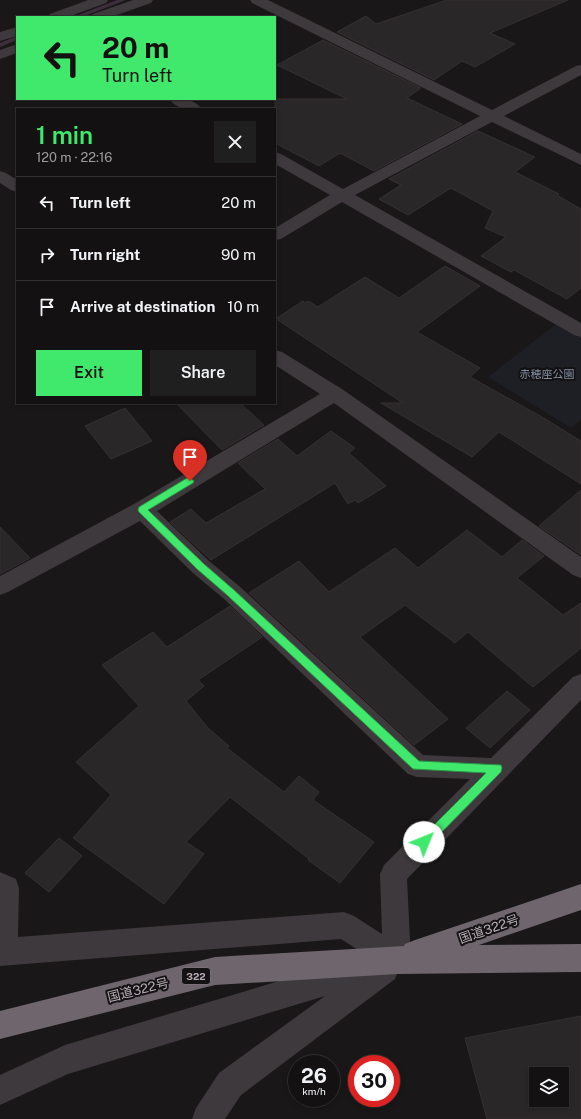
<!DOCTYPE html>
<meta charset="utf-8">
<style>
body{margin:0;font-family:"Public Sans","Noto Sans JP",sans-serif;background:#201f20;color:#f1f3f6;height:100vh;display:flex;flex-direction:column;font-size:15px;white-space:nowrap}
*{box-sizing:border-box;margin:0}
p{font-size:13px;color:#9d9d9f}
.icon{flex:none;width:22px;height:22px;fill:none;stroke:currentColor;stroke-width:2;stroke-linecap:round;stroke-linejoin:round}
.map{position:relative;flex:1;overflow:hidden}
.drawer{position:absolute;left:16px;top:108px;width:260px;height:296px;display:flex;flex-direction:column;background:#131112;border-radius:0px;box-shadow:0 2px 6px #0003,0 0 0 1px #323132}
.drawer>*{flex:none}
.banner{position:absolute;left:16px;top:16px;width:260px;height:84px;border-radius:0px;box-shadow:0 2px 6px #0003,0 0 0 1px #323132;background:#40e96c;color:#111;overflow:hidden}
.fabs{position:absolute;left:529px;top:1067px;display:grid;gap:8px}
.fabs a{display:grid;place-items:center;width:40px;height:40px;border-radius:0px;background:#131112;box-shadow:0 2px 6px #0003,0 0 0 1px #323132;font-size:20px}
.speed{position:absolute;left:288px;top:1055px;display:flex;gap:8px;font-size:20px;font-weight:700;text-align:center}
.speed>*{display:grid;place-content:center;width:52px;height:52px;border-radius:50%;background:#131112;box-shadow:0 2px 6px #0003,0 0 0 1px #323132;line-height:1}
.speed small{font-size:10px;font-weight:400}
.speed .limit{border:6px solid #d22;background:#fff;color:#111}
.pin{position:absolute;display:grid;place-items:center;width:34px;height:34px;color:#fff;margin:-41px -17px;border-radius:50% 50% 50% 0;rotate:-45deg;box-shadow:0 0 4px #0007}
.pin .icon{rotate:45deg}
.me{position:absolute;width:44px;margin:-22px;rotate:45deg;stroke-linejoin:round;filter:drop-shadow(0 0 3px #0008)}
.turn{display:flex;align-items:center;gap:14px;height:84px;padding:0 20px;font-size:18px}
.turn .icon{width:52px;height:52px;stroke-width:2.5}
.turn b{display:block;font-size:28px;line-height:34px}
.round{display:grid;place-items:center;flex:none;width:42px;height:42px;border-radius:0px;background:#201f20}
.overview{display:flex;align-items:center;justify-content:space-between;height:68px;padding:0 20px}
h1{font-size:24px;font-weight:600;line-height:30px;color:#40e96c}
.button{display:flex;gap:8px;margin-top:auto;padding:8px 20px}
.button a{flex:1;height:46px;border-radius:0px;background:#40e96c;color:#111;font-size:16px;font-weight:600;line-height:46px;text-align:center}
.button a+a{background:#201f20;color:#f1f3f6}
ul{padding:0;list-style:none}
li{display:flex;align-items:center;gap:12px;height:52px;padding:0 20px;border-top:1px solid #323132}
li div{flex:1}
li b{display:block;font-size:15px}
li em{font-style:normal}
.map>svg:first-child{display:block}
.green{fill:#1e1f24}
.lines{fill:none;stroke-linecap:round;stroke-linejoin:round}
.stream{fill:#3d2e3c;fill-rule:evenodd}
.building{fill:#2a2729;stroke:#353133;fill-rule:evenodd}
.street{fill:#3e393c;fill-rule:evenodd}
.highway{fill:#6f656c;fill-rule:evenodd}
.route{fill:#40e96c;stroke:#2a9746}
.labels{text-anchor:middle;dominant-baseline:central;stroke-width:4;stroke-linejoin:round;paint-order:stroke}
.shield{fill:#141213;stroke:#877c84;stroke-width:1}
.shield-label{font-size:10px;font-weight:bold;fill:#b8aab4}
.park-label{font-size:11px;fill:#828da2;stroke:#141213}
.near-street-label{font-size:13px;fill:#b8aab4;stroke:#141213}
</style>
<div class="map">
<svg width="581" height="1119" viewBox="0 0 581 1119">
<rect width="100%" height="100%" fill="#191718"/>
<polygon class="green" points="561,320 581,331 581,420 571,428 488,377"/>
<g class="lines">
<g class="stream">
<polygon points="117,0 126,0 82,17 73,17"/>
<polygon points="17,36 17,40 0,47 0,43"/>
</g>
</g>
<g class="building">
<polygon points="447,0 568,0 490,33 515,44 475,67 462,61 434,80 337,32 366,16 376,24"/>
<polygon points="323,40 421,88 407,98 462,124 374,171 340,153 319,166 275,143 275,99 347,99 277,65"/>
<polygon points="478,131 535,157 515,172 559,194 557,195 581,209 581,288 567,299 514,270 511,272 481,256 506,237 485,228 493,211 451,188 408,215 379,199 401,185 389,179"/>
<polygon points="445,266 480,286 417,332 480,368 470,377 542,417 581,441 581,484 499,432 472,457 381,403 403,403 278,320 279,320 277,318 303,301 305,303 308,301 318,307 365,277 399,298"/>
<polygon points="176,403 240,403 264,425 222,450"/>
<polygon points="125,408 152,441 111,459 85,426"/>
<polygon points="331,431 355,448 349,453 386,486 358,503 355,500 348,504 335,483 211,560 170,522 191,509 206,523 265,489 238,463 278,439 297,456"/>
<polygon points="581,490 581,555 539,526"/>
<polygon points="0,527 30,558 0,574"/>
<polygon points="467,530 502,557 522,540 544,556 517,578 563,615 581,603 581,648 533,687 468,632 455,643 405,605 360,637 448,719 414,745 249,593 299,561 329,592 395,548 418,568"/>
<polygon points="230,606 262,637 198,680 204,686 186,701 208,728 229,746 227,748 284,792 299,776 319,792 313,800 374,842 340,883 308,860 309,859 230,797 186,842 204,854 164,904 73,838 111,795 76,762 139,706 102,665 153,632 167,647"/>
<polygon points="507,691 530,710 490,748 466,728"/>
<polygon points="59,838 82,856 49,892 25,873"/>
<path d="M581 1016V1119H487L465 1038ZM536 1074H562V1100H536Z"/>
</g>
<g class="lines">
<g class="street">
<polygon points="88,0 108,0 106,3 68,17 48,17 50,14"/>
<polygon points="133,0 153,0 151,3 111,17 91,17 93,14"/>
<polygon points="250,0 268,0 492,110 576,66 581,65 581,75 504,116 581,154 581,165 492,122 355,195 581,323 581,337 574,335 342,202 281,239 275,240 275,228 330,195 275,164 275,152 281,154 343,189 480,116 252,3"/>
<polygon points="17,27 17,36 0,41 0,32"/>
<polygon points="17,44 17,53 0,59 0,50"/>
<path d="M169 99C181 99 194 98 202 109 190 109 177 110 169 99Z"/>
<polygon points="0,171 6,173 17,180 17,192 11,190 0,183"/>
<polygon points="275,350 282,352 342,389 581,557 581,578 573,575 334,403 157,511 209,561 239,586 423,755 491,758 573,677 581,674 581,700 407,879 411,960 407,970 397,974 395,979 241,1095 225,1119 192,1119 196,1108 219,1073 325,996 68,1074 0,1105 0,1075 65,1045 366,955 341,939 0,966 0,872 16,879 19,888 18,937 344,912 354,916 382,934 380,874 384,865 470,779 417,777 408,774 223,598 193,573 140,521 8,592 0,595 0,576 134,504 320,394 275,365"/>
</g>
<polygon class="highway" points="581,884 581,910 479,945 581,944 581,972 397,974 215,985 0,1039 0,1011 215,957 404,946 405,944 415,940"/>
</g>
<polygon class="route" points="187,478 190,478 194,481 193,483 148,510 204,564 234,590 419,761 501,765 502,768 501,772 428,846 424,848 420,846 419,842 420,839 486,773 413,769 227,595 197,569 139,512 138,510 139,507"/>
<g class="labels">
<rect class="shield" x="182" y="968" width="28" height="16" rx="3"/>
<g class="shield-label">
<text x="196" y="976">322</text>
</g>
<g class="park-label">
<text x="547" y="374">赤穂座公園</text>
</g>
<g class="near-street-label">
<text transform="translate(489 929) rotate(-19)">国道322号</text>
<text transform="translate(138 990) rotate(-14)">国道322号</text>
</g>
</g>
</svg>
<div class="fabs">
<a><svg class="icon" aria-label="layers" viewBox="0 0 24 24"><path d="M12 4l9 5-9 5-9-5zM3 14l9 5 9-5"/></svg></a>
</div>
<div class="speed"><div>26<small>km/h</small></div><div class="limit">30</div></div>
<div class="pin" style="left:190px;top:481px;background:#d93025"><svg class="icon" aria-label="arrive" viewBox="0 0 24 24"><path d="M6 21V4h12l-3 4 3 4H6"/></svg></div>
<svg class="me" style="left:424px;top:842px" viewBox="-20 -20 40 40"><circle r="19" fill="#fff"/><path d="M0-13L10 11 0 6-10 11z" fill="#40e96c"/></svg>
<div class="banner">
<div class="turn"><svg class="icon" aria-label="left" viewBox="0 0 24 24"><path d="M17 20v-9H6M10 6l-5 5 5 5"/></svg><div><b>20 m</b>Turn left</div></div>
</div>
<section class="drawer">
<div class="overview"><div><h1>1 min</h1><p>120 m · 22:16</p></div><a class="round"><svg class="icon" aria-label="close" viewBox="0 0 24 24"><path d="M6 6l12 12M18 6L6 18"/></svg></a></div>
<ul>
<li><svg class="icon" aria-label="left" viewBox="0 0 24 24"><path d="M17 20v-9H6M10 6l-5 5 5 5"/></svg><div><b>Turn left</b></div><em>20 m</em></li>
<li><svg class="icon" aria-label="right" viewBox="0 0 24 24"><path d="M7 20v-9h11M14 6l5 5-5 5"/></svg><div><b>Turn right</b></div><em>90 m</em></li>
<li><svg class="icon" aria-label="arrive" viewBox="0 0 24 24"><path d="M6 21V4h12l-3 4 3 4H6"/></svg><div><b>Arrive at destination</b></div><em>10 m</em></li>
</ul>
<div class="button"><a>Exit</a><a>Share</a></div>
</section>
</div>
